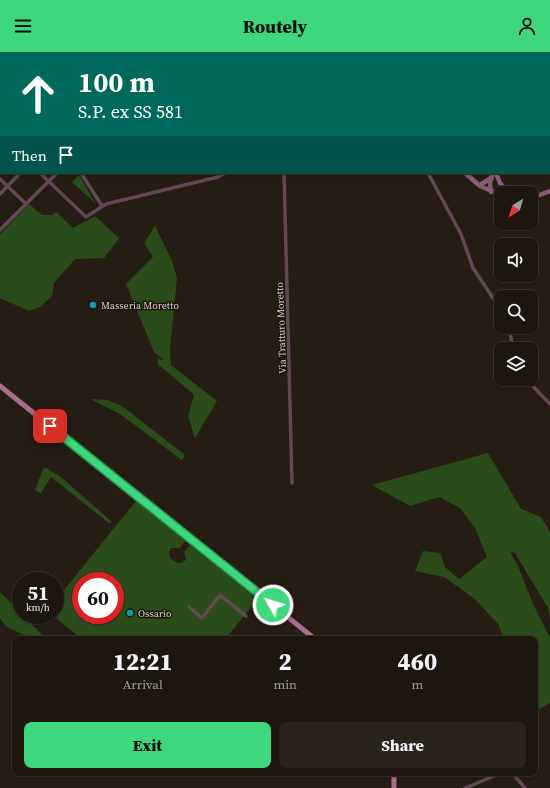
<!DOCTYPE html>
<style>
body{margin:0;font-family:"Source Serif 4",serif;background:#29231c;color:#f1f3f6;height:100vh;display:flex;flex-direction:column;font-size:15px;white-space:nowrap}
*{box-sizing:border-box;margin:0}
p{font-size:13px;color:#a09f9e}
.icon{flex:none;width:22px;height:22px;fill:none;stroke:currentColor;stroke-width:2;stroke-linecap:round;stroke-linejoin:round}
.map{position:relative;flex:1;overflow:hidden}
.sheet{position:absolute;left:12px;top:584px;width:526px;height:140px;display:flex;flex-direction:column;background:#1c160e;border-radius:8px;box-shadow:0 1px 3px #0004,0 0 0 1px #3a352e}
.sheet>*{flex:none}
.banner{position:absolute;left:0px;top:0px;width:550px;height:122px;box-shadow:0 1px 3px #0004,0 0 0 1px #3a352e;background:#00695c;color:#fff;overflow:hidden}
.needle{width:26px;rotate:218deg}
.controls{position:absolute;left:494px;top:134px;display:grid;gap:8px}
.controls a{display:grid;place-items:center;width:44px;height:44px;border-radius:8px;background:#1c160e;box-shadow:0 1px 3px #0004,0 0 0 1px #3a352e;font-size:20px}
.speed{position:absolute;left:12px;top:520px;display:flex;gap:8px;font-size:20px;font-weight:700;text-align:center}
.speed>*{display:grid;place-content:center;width:52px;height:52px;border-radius:50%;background:#1c160e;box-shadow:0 1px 3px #0004,0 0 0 1px #3a352e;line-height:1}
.speed small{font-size:10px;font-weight:400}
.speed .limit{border:6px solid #d22;background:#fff;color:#111}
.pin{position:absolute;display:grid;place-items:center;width:34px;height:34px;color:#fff;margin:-17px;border-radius:8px;box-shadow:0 2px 6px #0006}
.me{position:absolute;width:44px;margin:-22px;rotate:309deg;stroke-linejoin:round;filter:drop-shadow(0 0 3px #0008)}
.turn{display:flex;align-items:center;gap:14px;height:84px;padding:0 12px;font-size:18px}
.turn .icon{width:52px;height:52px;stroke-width:2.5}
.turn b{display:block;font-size:28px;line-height:34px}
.then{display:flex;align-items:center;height:38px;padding:0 12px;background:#0003;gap:8px;font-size:15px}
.eta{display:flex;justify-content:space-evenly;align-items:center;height:68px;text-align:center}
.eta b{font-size:24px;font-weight:800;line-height:28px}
.cta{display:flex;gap:8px;margin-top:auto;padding:8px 12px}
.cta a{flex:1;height:46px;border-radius:8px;background:#3ed77d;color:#111;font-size:16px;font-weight:800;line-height:46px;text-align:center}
.cta a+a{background:#29231c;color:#f1f3f6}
header{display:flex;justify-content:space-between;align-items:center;height:52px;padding:0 12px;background:#3ed77d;color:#111;font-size:18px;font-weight:800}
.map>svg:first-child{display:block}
.green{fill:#2a4c1a;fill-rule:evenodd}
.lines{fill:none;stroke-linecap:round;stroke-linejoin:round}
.street{stroke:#624755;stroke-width:3.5}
.secondary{stroke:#875d75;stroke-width:4.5}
.primary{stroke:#a56e8d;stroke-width:5}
.route-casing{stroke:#288c51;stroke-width:10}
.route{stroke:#3ed77d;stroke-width:7}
.culture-dot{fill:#0f9aa8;stroke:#1b140a;stroke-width:1.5}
.labels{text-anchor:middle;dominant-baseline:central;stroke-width:3;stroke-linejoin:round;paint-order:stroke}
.poi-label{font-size:10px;fill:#d8d3cc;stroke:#1b140a;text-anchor:start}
.street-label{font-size:10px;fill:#d8d3cc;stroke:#1b140a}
</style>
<header><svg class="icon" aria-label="menu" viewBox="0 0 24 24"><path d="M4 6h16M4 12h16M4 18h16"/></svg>Routely<svg class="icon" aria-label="person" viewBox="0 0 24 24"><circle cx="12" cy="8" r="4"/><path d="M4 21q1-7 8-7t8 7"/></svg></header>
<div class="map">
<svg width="550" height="736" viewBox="0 0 550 736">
<rect width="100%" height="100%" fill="#251d13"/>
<g class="green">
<polygon points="79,123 96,152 72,130"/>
<polygon points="29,152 42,163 52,163 56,160 73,176 95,164 119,186 104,206 75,207 54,231 52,244 40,255 29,259 0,246 0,182"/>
<polygon points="155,174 172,209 177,226 170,297 171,313 217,349 195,386 188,364 194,343 158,312 158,307 164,308 154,300 126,232 153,205 144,191"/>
<polygon points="90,347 107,348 122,354 185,403 182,408 120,362"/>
<polygon points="488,401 521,457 541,465 550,480 550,567 548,556 515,501 510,500 518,514 533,552 550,586 550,651 535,659 535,587 504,587 498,572 475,547 444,525 415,519 423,499 440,501 445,515 459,527 487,505 475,476 460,456 439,445 410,454 372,433"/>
<polygon points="46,416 61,425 112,470 109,471 51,425 41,441 35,438 43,417"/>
<path d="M136 449 185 489 180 496H171L169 500 170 506C176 511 179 513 186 508L184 500 190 493 258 547 225 587H82L52 563H55V549ZM81 529H115V563H81Z"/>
<polygon points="0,540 46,587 33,587 7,575 0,567"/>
</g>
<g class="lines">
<g class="street">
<polyline points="47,0 47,1"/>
<polyline points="64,0 65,1"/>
<polyline points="166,0 166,1"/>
<polyline points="202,0 202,1"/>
<polyline points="220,0 220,1"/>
<polyline points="79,1 81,0"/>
<polyline points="106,1 107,0"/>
<polyline points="239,1 239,0"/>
<polyline points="0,82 1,83"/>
<polyline points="0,104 1,102"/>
<polyline points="40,121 86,165 106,152 218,125 226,121"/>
<polyline points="81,121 102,154"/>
<polyline points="284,121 292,431"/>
<polyline points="428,121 461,182 473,216 501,258"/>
<polyline points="0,127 26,152"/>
<polyline points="0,142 20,121"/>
<polyline points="0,178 57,121"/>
<polyline points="509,275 513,297"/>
<polyline points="526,327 550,352"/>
<polyline points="189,555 202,566 220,543 246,564"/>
<polyline points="512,721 525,736"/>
<polyline points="465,736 501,721"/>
</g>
<g class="secondary">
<polyline points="368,0 369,1"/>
<polyline points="460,0 460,1"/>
<polyline points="26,1 27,0"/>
<polyline points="32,1 33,0"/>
<polyline points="0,33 1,32"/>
<polyline points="465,121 480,134 501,143"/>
<polyline points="496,121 500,131 509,141"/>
<polyline points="480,133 491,126"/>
<polyline points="491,140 490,131 493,121"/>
<polyline points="531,146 550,139"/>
</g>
<g class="primary">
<polyline points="0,334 315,587"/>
<polyline points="394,721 394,736"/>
</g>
</g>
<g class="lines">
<g class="route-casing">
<polyline id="route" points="50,374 273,553"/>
</g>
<use href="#route" class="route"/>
</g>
<g class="culture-dot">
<circle cx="93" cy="253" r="4"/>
<circle cx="130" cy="561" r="4"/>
</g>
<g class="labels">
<g class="poi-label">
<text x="101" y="253">Masseria Moretto</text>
<text x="138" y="561">Ossario</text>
</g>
<g class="street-label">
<text transform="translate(281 276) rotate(-92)">Via Tratturo Moretto</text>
</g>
</g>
</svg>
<div class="controls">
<a><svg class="needle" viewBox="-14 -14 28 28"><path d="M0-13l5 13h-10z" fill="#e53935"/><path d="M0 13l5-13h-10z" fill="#a09f9e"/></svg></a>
<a><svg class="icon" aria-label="sound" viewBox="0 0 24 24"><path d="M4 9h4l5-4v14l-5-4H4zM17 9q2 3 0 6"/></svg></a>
<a><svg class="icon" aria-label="search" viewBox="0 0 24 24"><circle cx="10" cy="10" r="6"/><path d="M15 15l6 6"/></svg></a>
<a><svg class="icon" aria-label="layers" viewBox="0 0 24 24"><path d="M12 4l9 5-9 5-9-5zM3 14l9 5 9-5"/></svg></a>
</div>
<div class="speed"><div>51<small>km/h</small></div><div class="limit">60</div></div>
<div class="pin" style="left:50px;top:374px;background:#d93025"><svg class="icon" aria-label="arrive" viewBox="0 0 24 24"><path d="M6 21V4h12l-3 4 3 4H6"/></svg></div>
<svg class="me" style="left:273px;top:553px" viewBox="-20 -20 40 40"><circle r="17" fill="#3ed77d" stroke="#fff" stroke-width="3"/><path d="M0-11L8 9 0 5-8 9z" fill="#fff"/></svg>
<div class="banner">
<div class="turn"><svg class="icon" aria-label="ahead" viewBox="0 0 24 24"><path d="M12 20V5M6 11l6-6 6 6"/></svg><div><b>100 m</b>S.P. ex SS 581</div></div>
<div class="then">Then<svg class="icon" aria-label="arrive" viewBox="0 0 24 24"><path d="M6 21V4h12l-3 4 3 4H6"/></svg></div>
</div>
<section class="sheet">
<div class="eta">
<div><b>12:21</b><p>Arrival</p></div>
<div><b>2</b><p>min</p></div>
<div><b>460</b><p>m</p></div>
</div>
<div class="cta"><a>Exit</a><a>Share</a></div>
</section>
</div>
